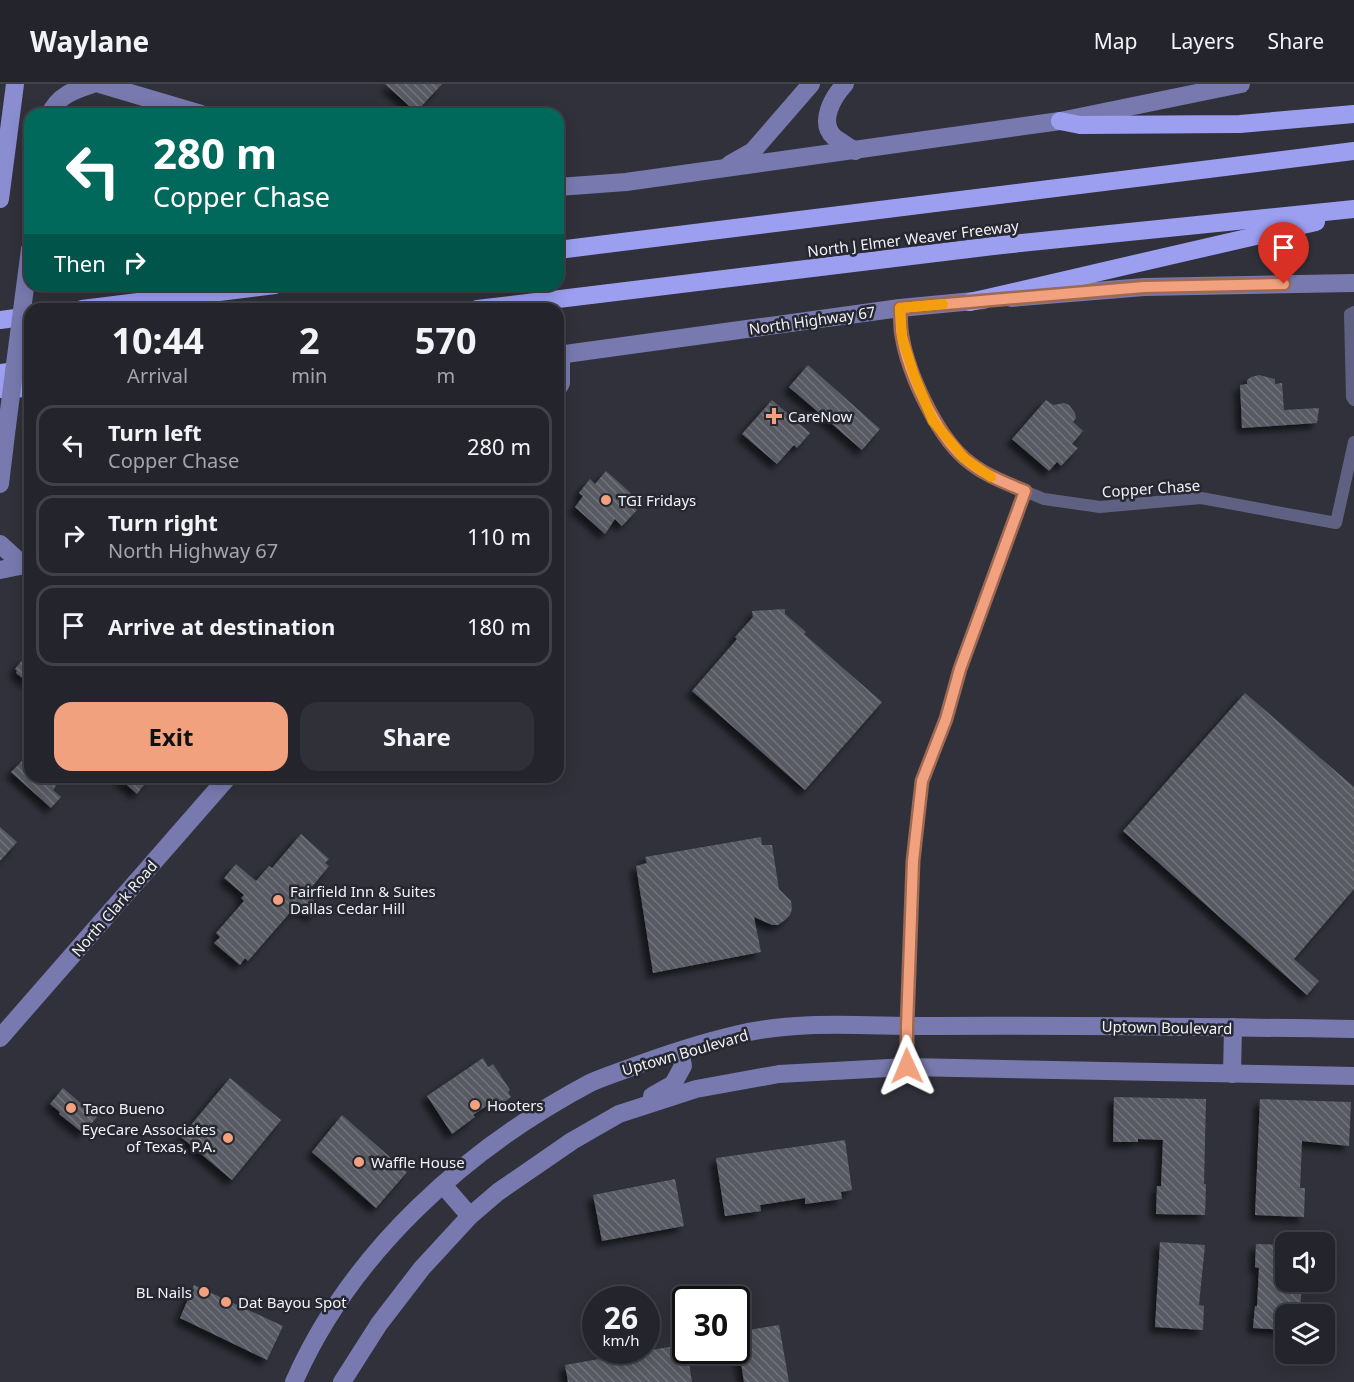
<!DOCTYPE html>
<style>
body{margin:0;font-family:"Noto Sans",sans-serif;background:#303138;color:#f1f3f6;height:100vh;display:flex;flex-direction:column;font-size:22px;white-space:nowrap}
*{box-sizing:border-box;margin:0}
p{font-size:20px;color:#a3a5a9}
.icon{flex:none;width:33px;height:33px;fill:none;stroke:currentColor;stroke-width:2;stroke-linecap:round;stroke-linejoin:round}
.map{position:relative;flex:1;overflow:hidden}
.details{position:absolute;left:24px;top:219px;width:540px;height:480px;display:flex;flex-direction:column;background:#24252c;border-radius:18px;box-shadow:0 3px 15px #0003,0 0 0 2px #414248}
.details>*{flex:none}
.guide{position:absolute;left:24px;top:24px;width:540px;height:183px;border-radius:18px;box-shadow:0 3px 15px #0003,0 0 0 2px #414248;background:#00695c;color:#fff;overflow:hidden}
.fabs{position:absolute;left:1275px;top:1148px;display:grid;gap:12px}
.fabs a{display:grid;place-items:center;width:60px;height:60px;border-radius:12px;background:#24252c;box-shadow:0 3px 15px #0003,0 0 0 2px #414248;font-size:30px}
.speed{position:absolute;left:582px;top:1202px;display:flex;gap:12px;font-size:30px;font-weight:700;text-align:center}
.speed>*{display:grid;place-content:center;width:78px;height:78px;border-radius:50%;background:#24252c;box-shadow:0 3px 15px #0003,0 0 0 2px #414248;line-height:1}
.speed small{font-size:15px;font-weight:400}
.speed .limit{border:3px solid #111;border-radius:9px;background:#fff;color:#111}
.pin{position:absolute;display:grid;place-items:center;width:51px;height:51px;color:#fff;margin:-62px -26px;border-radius:50% 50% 50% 0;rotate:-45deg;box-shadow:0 0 6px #0007}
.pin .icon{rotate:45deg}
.me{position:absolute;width:66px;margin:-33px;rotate:359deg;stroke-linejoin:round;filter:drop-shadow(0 0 4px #0008)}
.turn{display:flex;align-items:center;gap:21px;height:126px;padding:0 30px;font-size:27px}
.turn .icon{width:78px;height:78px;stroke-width:2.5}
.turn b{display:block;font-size:42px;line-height:51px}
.then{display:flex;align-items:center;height:57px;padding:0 30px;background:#0003;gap:12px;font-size:22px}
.eta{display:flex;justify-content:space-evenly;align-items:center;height:102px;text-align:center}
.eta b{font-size:36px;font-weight:700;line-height:42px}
.action{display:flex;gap:12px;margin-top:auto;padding:12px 30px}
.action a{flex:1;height:69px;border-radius:18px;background:#f2a17e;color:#111;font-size:24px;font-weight:700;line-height:69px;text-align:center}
.action a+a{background:#303138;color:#f1f3f6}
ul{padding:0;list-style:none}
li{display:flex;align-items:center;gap:18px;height:81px;margin:0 12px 9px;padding:0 18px;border:3px solid #414248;border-radius:18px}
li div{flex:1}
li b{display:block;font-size:22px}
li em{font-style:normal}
header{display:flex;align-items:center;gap:36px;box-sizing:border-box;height:84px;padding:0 30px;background:#24252c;border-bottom:2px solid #414248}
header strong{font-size:28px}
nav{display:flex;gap:33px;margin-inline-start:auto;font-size:21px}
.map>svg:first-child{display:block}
.building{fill:url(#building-back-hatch);filter:url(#shadow)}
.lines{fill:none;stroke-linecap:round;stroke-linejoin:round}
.street{stroke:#5f6182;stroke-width:12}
.secondary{stroke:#787aaf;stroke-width:18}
.primary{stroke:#8b8dd1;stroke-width:18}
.highway{stroke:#9c9ff0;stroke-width:18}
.secondary-bridge{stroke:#787aaf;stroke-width:18}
.route-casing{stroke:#9d6952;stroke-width:15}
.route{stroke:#f2a17e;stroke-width:10}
.slow{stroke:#f59e0b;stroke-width:10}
.poi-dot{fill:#f2a17e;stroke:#262730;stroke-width:2}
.labels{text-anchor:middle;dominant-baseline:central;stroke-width:5;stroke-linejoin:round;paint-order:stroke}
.street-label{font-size:15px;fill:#f1f2f8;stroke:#262730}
.poi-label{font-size:15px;fill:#f1f2f8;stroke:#262730;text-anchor:start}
</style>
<header>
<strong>Waylane</strong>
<nav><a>Map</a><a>Layers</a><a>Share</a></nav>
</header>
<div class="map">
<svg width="1354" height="1298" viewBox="0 0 1354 1298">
<defs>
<pattern id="building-back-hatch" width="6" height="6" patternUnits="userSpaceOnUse" patternTransform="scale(1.5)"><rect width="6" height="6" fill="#595a64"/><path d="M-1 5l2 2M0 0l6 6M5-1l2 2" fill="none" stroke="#71727b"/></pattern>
<filter id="shadow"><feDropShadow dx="-5.5" dy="5.5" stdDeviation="3" flood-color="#0009"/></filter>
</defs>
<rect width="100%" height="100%" fill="#30313a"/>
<g class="building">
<polygon points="385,0 442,0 416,28"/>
<polygon points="808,281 880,345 862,366 789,303"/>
<polygon points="1259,291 1275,295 1275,300 1282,299 1284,326 1319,324 1317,339 1242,344 1240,301 1247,300 1247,296 1251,293"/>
<polygon points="772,316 810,349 797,364 794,361 777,380 742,350"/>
<polygon points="1046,316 1053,321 1064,319 1069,321 1075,329 1076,334 1073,338 1083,347 1072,360 1078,364 1061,382 1057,378 1049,387 1012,355"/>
<polygon points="606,387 634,412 629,419 637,426 622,442 615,435 605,450 575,423 583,412 579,409 590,395 595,400"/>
<polygon points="785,525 785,530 806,548 804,550 882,618 805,706 692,607 737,555 735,553 753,533 752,527"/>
<polygon points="24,574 30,580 30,600 16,589 17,587 15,585"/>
<polygon points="1245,609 1354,703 1354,805 1294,875 1319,897 1307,911 1123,747"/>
<polygon points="22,677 30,679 30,693 46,693 56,702 53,706 61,713 51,724 11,688"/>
<polygon points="118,693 150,693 137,710"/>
<polygon points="0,743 17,758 0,777"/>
<polygon points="301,750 329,775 325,779 329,782 306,810 320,822 311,833 301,825 298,828 294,824 248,877 245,874 240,881 214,859 220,853 216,849 244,817 241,814 244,811 224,794 236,780 256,797 269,782 272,784"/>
<polygon points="761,753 762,761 772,761 779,805 791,817 792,825 790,831 785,836 778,841 772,841 754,833 761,868 653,889 636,782 647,779 645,773"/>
<polygon points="483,974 488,983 493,980 510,1006 508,1008 511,1013 501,1020 497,1015 473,1031 475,1033 452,1050 427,1012"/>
<polygon points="230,994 281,1036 232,1096 181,1053"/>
<polygon points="63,1004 97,1033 83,1049 59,1030 60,1028 50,1020"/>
<polygon points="1114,1013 1206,1015 1204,1100 1206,1100 1205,1131 1156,1130 1157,1102 1161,1102 1163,1056 1138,1055 1138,1058 1113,1058"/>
<polygon points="1260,1015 1351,1018 1349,1062 1302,1057 1300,1104 1305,1104 1304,1133 1255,1131"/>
<polygon points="342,1031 407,1088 376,1124 312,1068"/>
<polygon points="845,1056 852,1106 841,1108 842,1115 805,1120 805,1114 760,1121 761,1127 725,1132 716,1074"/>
<polygon points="675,1095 684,1142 602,1157 593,1111"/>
<polygon points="1160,1158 1205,1161 1199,1221 1204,1222 1203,1246 1155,1243"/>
<polygon points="1256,1160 1286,1161 1286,1197 1302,1197 1300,1230 1286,1230 1286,1246 1253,1244 1255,1222 1257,1222 1259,1184 1255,1183"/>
<polygon points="194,1201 283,1242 267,1276 180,1234"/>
<polygon points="779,1241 789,1298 744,1298 736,1248"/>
<polygon points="686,1260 692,1298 568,1298 565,1281"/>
</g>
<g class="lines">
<g class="street">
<polyline points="900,224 902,253 914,291 933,337 964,374 993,394 1044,415 1100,423 1201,414 1336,439 1354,358"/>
<polyline points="1354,228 1350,230 1352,313 1354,316"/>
<polyline points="907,983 907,942 913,777 922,697 946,635 960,585 1025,407"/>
</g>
<g class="secondary">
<polyline points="100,0 201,30"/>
<path d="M845 0C833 13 818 38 834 53 840 58 848 62 855 67"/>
<path d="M50 30C58 11 75 6 93 0"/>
<polyline points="730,80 753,67 811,0"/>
<polyline points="558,103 626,98 1060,37 1241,0"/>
<polyline points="1011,214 1144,203 1354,199"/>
<polyline points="558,271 900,224 984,216"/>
<polyline points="558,304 561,299 561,271"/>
<polyline points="0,400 7,342"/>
<polyline points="0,460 23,481"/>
<polyline points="0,486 30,480"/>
<polyline points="0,954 228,693"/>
<polyline points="1232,990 1233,943"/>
<polyline points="652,1012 673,1000 683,982 680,967"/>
<polyline points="443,1101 470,1132"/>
<path d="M294 1298C351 1168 466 1065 590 999 601 994 613 990 624 986 661 972 700 959 739 950 804 935 871 943 937 942 1076 941 1215 943 1354 945"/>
<polyline points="342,1298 379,1240 422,1184 470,1132 498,1108 572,1057 619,1030 696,1005 779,990 907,983 1354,992"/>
</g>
<polyline class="primary" points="0,115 15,0"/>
<g class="highway">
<polyline points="1060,37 1080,41 1240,40 1354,30"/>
<polyline points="558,166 1354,67"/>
<polyline points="970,218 1316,138"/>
<polyline points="82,225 275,201"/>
<polyline points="477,225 1002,161 1354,125"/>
<polyline points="0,236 30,232"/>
<polyline points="0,289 30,285"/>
<polyline points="0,305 30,304"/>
</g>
<polyline class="secondary-bridge" points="7,342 30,165"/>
</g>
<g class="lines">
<g class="route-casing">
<path id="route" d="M907 982V942L913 777 922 697 946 635 960 585 1025 407C1003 398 982 390 964 374 936 349 908 289 902 252 900 243 901 233 900 224L1144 203 1284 200"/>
</g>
<use href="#route" class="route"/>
<polyline class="slow" points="943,220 900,224 902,253 914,291 933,337 964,374 991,393"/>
</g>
<g class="poi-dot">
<path d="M771 323h6v6h6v6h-6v6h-6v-6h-6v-6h6z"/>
<circle cx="606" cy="416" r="6"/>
<circle cx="278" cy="816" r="6"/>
<circle cx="475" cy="1021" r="6"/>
<circle cx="71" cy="1024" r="6"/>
<circle cx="228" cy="1054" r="6"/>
<circle cx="359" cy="1078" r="6"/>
<circle cx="204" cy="1208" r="6"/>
<circle cx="226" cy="1218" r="6"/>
</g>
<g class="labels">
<g class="street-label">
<text transform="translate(913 154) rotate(-7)">North J Elmer Weaver Freeway</text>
<text transform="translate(812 236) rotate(-8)">North Highway 67</text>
<text transform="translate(1151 404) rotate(-4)">Copper Chase</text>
<text transform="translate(114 824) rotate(-49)">North Clark Road</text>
<text transform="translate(1167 943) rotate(1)">Uptown Boulevard</text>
<text transform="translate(685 968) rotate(-16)">Uptown Boulevard</text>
</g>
<g class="poi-label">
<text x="788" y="332">CareNow</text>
<text x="618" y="416">TGI Fridays</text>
<text x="290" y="807">Fairfield Inn &amp; Suites<tspan x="290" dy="17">Dallas Cedar Hill</tspan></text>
<text x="487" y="1021">Hooters</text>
<text x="83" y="1024">Taco Bueno</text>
<text x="216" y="1045" text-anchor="end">EyeCare Associates<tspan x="216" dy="17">of Texas, P.A.</tspan></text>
<text x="371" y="1078">Waffle House</text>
<text x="192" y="1208" text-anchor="end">BL Nails</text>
<text x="238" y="1218">Dat Bayou Spot</text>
</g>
</g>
</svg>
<div class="fabs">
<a><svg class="icon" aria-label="sound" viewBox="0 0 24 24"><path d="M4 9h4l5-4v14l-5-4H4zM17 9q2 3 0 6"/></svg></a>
<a><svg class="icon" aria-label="layers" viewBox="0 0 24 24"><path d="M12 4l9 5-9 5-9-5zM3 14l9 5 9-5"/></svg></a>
</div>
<div class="speed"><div>26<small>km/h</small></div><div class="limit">30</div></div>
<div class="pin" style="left:1284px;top:200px;background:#d93025"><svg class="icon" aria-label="arrive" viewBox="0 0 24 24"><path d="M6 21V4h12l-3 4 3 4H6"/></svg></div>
<svg class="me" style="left:907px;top:982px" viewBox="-20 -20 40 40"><path d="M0-17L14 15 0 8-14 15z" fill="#f2a17e" stroke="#fff" stroke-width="4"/></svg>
<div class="guide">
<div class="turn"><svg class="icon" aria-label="left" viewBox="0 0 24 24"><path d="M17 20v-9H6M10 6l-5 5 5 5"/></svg><div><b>280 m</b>Copper Chase</div></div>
<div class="then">Then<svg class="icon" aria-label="right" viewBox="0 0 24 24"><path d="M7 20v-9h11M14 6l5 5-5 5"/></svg></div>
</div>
<section class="details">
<div class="eta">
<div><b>10:44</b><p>Arrival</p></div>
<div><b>2</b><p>min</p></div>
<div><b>570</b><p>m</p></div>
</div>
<ul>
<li><svg class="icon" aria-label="left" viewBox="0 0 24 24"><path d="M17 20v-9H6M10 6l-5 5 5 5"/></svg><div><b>Turn left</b><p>Copper Chase</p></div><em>280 m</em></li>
<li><svg class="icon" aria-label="right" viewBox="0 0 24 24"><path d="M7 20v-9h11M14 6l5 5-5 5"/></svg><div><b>Turn right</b><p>North Highway 67</p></div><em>110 m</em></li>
<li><svg class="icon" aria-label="arrive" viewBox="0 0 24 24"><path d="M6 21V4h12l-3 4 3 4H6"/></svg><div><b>Arrive at destination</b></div><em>180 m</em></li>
</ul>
<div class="action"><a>Exit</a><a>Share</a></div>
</section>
</div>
